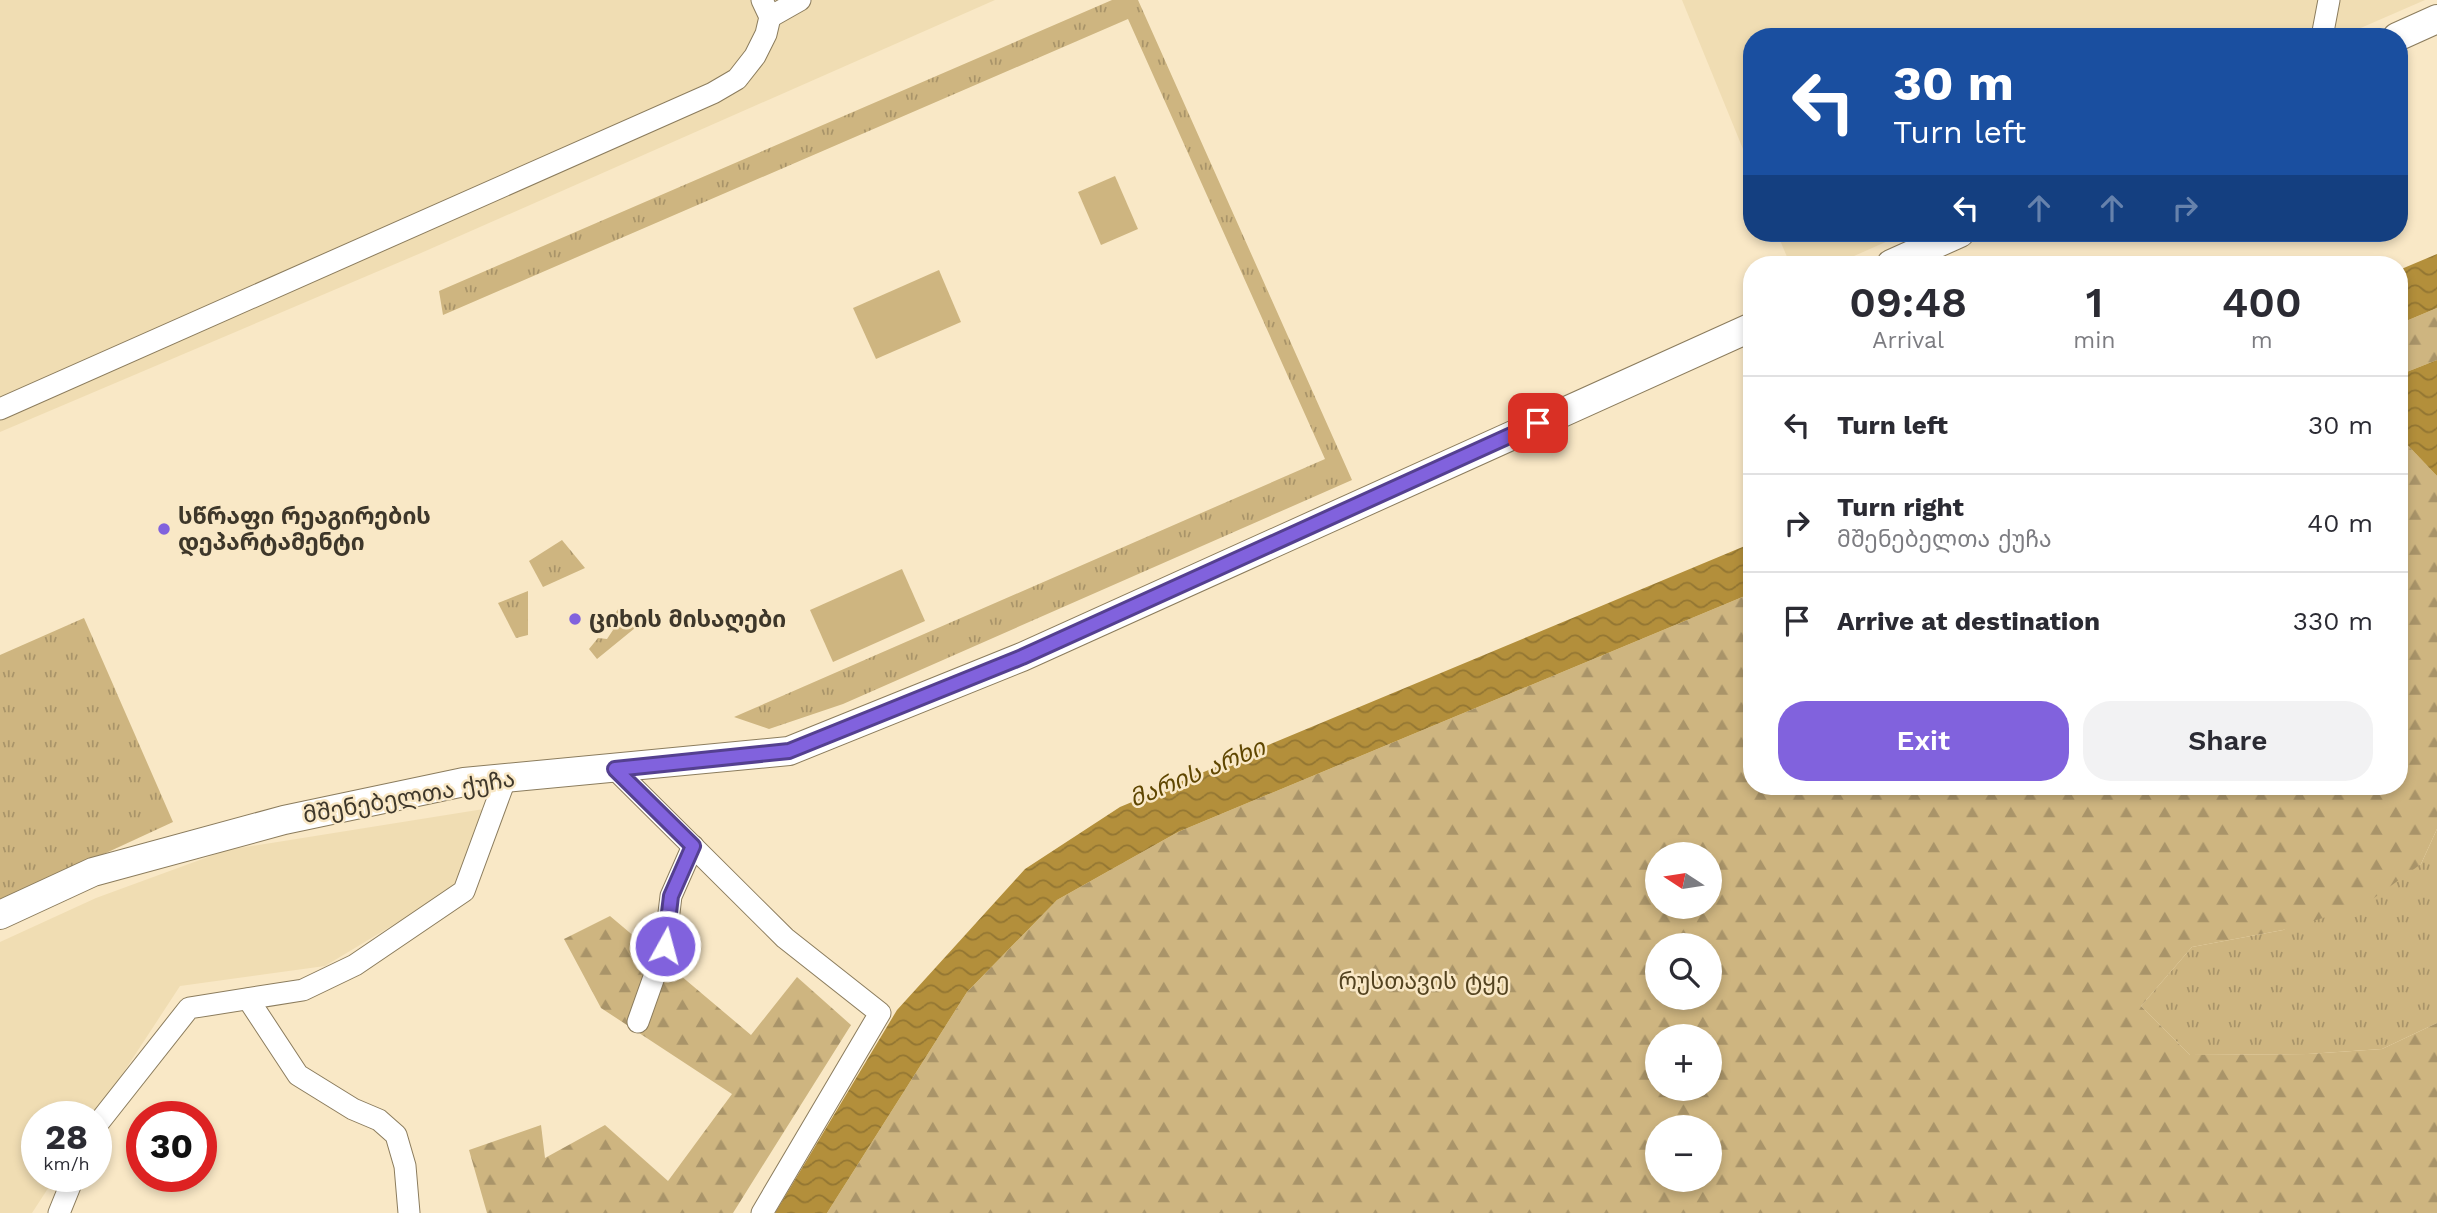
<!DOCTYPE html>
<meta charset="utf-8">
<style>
body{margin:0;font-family:"Work Sans","Noto Sans Georgian",sans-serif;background:#f2f2f3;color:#2b2b33;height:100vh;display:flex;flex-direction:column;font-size:26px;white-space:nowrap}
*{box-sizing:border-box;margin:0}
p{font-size:23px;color:#7c7c81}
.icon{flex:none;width:38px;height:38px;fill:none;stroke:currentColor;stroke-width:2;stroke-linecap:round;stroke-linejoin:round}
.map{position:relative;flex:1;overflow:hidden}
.side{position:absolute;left:1743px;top:256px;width:665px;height:539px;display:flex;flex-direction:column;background:#fff;border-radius:28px;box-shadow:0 4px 10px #0003}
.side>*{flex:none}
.banner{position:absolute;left:1743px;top:28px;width:665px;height:214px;border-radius:28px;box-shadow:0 4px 10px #0003;background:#1a4fa0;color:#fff;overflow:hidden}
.needle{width:46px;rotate:282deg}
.controls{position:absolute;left:1645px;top:842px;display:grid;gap:14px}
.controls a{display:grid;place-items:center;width:77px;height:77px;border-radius:50%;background:#fff;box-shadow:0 4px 10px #0003;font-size:35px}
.speed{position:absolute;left:21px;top:1101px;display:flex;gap:14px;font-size:35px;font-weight:700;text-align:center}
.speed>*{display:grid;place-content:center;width:91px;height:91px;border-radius:50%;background:#fff;box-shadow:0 4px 10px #0003;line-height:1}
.speed small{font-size:18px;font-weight:400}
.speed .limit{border:10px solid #d22;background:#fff;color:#111}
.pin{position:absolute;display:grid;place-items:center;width:60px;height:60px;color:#fff;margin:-30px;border-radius:14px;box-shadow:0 4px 10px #0006}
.me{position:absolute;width:77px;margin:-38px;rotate:7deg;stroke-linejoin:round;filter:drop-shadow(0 0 5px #0008)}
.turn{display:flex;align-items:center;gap:24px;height:147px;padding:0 35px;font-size:32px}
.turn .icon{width:91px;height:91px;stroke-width:2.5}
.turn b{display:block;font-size:49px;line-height:60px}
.lanes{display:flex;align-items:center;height:66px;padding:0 35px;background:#0003;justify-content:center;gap:35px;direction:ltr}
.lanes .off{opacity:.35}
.eta{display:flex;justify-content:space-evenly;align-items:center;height:119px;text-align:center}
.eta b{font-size:42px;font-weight:600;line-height:49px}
.action{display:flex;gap:14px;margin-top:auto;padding:14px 35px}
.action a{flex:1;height:80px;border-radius:28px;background:#8162dd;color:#fff;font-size:28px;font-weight:600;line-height:80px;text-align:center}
.action a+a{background:#f2f2f3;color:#2b2b33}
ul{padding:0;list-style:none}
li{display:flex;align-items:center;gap:21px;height:98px;padding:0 35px;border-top:2px solid #e1e1e2}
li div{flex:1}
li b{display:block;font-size:26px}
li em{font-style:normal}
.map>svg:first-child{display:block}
.built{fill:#f0ddb3}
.grass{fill:url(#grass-tufts)}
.forest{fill:url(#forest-firs);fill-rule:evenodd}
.garden{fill:#ceb580}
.water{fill:url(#water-waves)}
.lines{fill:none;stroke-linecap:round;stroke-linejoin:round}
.minor-casing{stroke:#8b7c5d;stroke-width:23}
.major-casing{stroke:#8b7c5d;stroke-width:30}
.minor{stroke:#fff;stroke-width:21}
.major{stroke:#fff;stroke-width:28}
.route-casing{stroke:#544090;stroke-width:18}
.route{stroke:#8162dd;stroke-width:12}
.poi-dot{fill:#8162dd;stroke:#f9e8c6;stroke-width:2.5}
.labels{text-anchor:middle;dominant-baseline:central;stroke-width:5;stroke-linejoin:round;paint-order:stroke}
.poi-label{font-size:23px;font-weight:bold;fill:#3e372a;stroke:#f9e8c6;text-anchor:start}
.street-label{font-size:23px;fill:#3e372a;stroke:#f9e8c6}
.park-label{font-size:23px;fill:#534320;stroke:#f9e8c6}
.water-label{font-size:24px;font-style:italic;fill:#5f4600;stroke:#f9e8c6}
</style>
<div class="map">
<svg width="2437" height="1213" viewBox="0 0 2437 1213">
<defs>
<pattern id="grass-tufts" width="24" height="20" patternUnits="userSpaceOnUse" patternTransform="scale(1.75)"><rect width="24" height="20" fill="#ceb580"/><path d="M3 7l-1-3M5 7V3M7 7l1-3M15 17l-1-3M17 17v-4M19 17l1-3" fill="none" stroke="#a99469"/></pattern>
<pattern id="forest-firs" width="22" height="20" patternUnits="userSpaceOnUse" patternTransform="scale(1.75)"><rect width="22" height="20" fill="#ceb580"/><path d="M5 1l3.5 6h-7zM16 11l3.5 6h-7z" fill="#a99469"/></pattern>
<pattern id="water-waves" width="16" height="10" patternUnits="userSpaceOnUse" patternTransform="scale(1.75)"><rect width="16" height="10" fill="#b38f3b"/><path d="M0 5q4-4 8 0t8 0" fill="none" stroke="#937632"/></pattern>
</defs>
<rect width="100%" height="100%" fill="#f9e8c6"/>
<g class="built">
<polygon points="0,0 995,0 421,253 0,432"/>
<polygon points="1682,0 2425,0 2340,37 1752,37 1752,171"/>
<polygon points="1777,233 1906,233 1836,264 1790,264"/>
<polygon points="490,808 461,884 325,966 180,986 95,1116 37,1116 37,1176 56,1176 32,1213 0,1213 0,942 96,898 227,850"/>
</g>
<g class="grass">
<polygon points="1112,0 1138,0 1352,480 843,704 769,729 734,717 1325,459 1128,19 443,315 439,291"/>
<polygon points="562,540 585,568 543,587 529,561"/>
<polygon points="528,591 528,635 516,638 498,603"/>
<polygon points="619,608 635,628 597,659 589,649 598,638 607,639 613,630 609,622"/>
<polygon points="84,618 173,822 0,902 0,655"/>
<polygon points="2437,829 2437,1023 2382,1049 2308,1054 2190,1055 2141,1006 2192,947 2283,930 2421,864"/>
</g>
<g class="forest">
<polygon points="2437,308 2437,360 2399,375 2399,324"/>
<path d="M2399 436 2437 476V829L2421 864 2363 906 2283 930 2192 947 2141 1006 2190 1055 2308 1054 2382 1049 2437 1023V1213H827L967 992 1057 900 1178 832 1752 593V786H2399ZM1657 854H1710V906H1657ZM1657 945H1710V998H1657ZM1657 1036H1710V1088H1657ZM1657 1127H1710V1180H1657Z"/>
<polygon points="610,916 751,1035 797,977 851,1025 733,1213 487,1213 469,1150 541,1125 545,1158 605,1125 668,1181 732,1094 601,1008 564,939"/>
</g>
<g class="garden">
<polygon points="1115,176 1138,229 1101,245 1078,192"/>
<polygon points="939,270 961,322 876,359 853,308"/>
<polygon points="902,569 925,621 833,662 810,610"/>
</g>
<g class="water">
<polygon points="2437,254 2437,308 2399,324 2399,270"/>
<polygon points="2437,360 2437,476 2399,436 2399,375"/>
<polygon points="1752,543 1752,593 1178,832 1057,900 967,992 827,1213 775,1213 897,1010 1025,869 1120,807"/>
</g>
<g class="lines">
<g class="minor-casing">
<g id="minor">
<polyline points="770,17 800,0"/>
<polyline points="2322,37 2329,0"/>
<polyline points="0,409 713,93 737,79 755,56 766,34 770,17 762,0"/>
<polyline points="615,769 785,938 880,1013 762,1213"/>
<polyline points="248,999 298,1075 353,1109 379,1120 396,1135 405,1166 409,1213"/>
<polyline points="638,1022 665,946 671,896 693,846"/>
<polyline points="96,1126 189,1008 303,990 355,965 464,891 506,777"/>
<polyline points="59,1213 74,1176"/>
</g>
</g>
<g class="major-casing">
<g id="major">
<polyline points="2397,37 2437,19"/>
<polyline points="1891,264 1960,233"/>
<polyline points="0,915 93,872 284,820 464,782 789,751 1022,657 1752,327"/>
</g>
</g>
<use href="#minor" class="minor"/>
<use href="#major" class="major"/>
</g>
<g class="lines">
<g class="route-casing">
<polyline id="route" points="665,946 671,896 693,846 615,769 789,751 1022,657 1538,423"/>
</g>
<use href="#route" class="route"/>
</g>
<g class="poi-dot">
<circle cx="164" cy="529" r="7"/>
<circle cx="575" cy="619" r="7"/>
</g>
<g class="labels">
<g class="poi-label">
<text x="178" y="516">სწრაფი რეაგირების<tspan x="178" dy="26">დეპარტამენტი</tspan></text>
<text x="589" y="619">ციხის მისაღები</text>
</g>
<g class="street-label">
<text transform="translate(409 797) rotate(-10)">მშენებელთა ქუჩა</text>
</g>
<g class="park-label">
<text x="1424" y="981">რუსთავის ტყე</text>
</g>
<g class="water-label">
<text transform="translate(1197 773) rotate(-22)">მარის არხი</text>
</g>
</g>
</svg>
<div class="controls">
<a><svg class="needle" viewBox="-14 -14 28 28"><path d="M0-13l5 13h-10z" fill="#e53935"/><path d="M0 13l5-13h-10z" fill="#7c7c81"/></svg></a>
<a><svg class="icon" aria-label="search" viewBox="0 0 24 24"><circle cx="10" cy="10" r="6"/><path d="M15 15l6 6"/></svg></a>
<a>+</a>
<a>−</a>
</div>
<div class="speed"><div>28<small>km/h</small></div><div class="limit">30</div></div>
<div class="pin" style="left:1538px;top:423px;background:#d93025"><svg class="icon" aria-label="arrive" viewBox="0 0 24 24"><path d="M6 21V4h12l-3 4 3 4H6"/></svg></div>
<svg class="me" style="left:665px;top:946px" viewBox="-20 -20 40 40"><circle r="17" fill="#8162dd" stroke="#fff" stroke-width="3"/><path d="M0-11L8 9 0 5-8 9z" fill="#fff"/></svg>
<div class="banner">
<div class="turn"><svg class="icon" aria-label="left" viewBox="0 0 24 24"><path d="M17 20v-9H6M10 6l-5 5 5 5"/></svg><div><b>30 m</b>Turn left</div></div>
<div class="lanes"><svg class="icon" aria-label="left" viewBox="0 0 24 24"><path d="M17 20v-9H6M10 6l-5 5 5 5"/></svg><svg class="icon off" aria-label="ahead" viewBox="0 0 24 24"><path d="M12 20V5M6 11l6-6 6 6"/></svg><svg class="icon off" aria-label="ahead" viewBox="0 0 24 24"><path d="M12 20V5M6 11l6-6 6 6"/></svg><svg class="icon off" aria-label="right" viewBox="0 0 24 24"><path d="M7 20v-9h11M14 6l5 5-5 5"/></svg></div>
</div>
<section class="side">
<div class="eta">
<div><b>09:48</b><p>Arrival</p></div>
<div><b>1</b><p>min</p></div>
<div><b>400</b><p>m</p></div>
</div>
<ul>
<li><svg class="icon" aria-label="left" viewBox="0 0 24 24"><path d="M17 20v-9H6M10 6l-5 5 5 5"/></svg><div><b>Turn left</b></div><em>30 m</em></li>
<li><svg class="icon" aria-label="right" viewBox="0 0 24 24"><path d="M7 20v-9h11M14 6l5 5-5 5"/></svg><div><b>Turn right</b><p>მშენებელთა ქუჩა</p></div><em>40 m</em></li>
<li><svg class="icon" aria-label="arrive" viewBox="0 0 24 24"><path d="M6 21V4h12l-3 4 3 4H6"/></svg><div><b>Arrive at destination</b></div><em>330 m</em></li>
</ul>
<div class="action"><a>Exit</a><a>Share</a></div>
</section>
</div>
